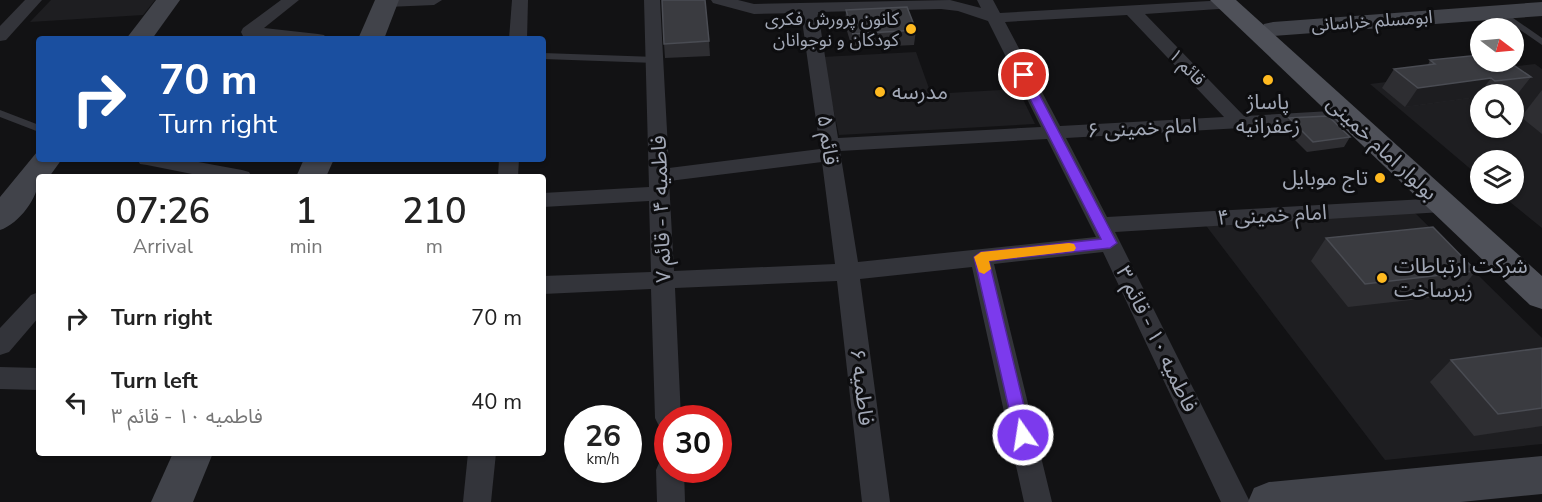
<!DOCTYPE html>
<meta charset="utf-8">
<style>
body{margin:0;font-family:"Nunito Sans","Noto Sans Arabic",sans-serif;background:#f2f2f2;color:#222;height:100vh;display:flex;flex-direction:column;font-size:22px;white-space:nowrap}
*{box-sizing:border-box;margin:0}
p{font-size:20px;color:#767676}
.icon{flex:none;width:33px;height:33px;fill:none;stroke:currentColor;stroke-width:2;stroke-linecap:round;stroke-linejoin:round}
.map{position:relative;flex:1;overflow:hidden}
.drawer{position:absolute;left:36px;top:174px;width:510px;height:282px;display:flex;flex-direction:column;background:#fff;border-radius:6px;box-shadow:0 2px 4px #0004}
.drawer>*{flex:none}
.banner{position:absolute;left:36px;top:36px;width:510px;height:126px;border-radius:6px;box-shadow:0 2px 4px #0004;background:#1a4fa0;color:#fff;overflow:hidden}
.needle{width:39px;rotate:106deg}
.fabs{position:absolute;left:1470px;top:18px;display:grid;gap:12px}
.fabs a{display:grid;place-items:center;width:54px;height:54px;border-radius:50%;background:#fff;box-shadow:0 2px 4px #0004;font-size:30px}
.speed{position:absolute;left:564px;top:405px;display:flex;gap:12px;font-size:30px;font-weight:700;text-align:center}
.speed>*{display:grid;place-content:center;width:78px;height:78px;border-radius:50%;background:#fff;box-shadow:0 2px 4px #0004;line-height:1}
.speed small{font-size:15px;font-weight:400}
.speed .limit{border:9px solid #d22;background:#fff;color:#111}
.pin{position:absolute;display:grid;place-items:center;width:51px;height:51px;color:#fff;margin:-26px;border:3px solid #fff;border-radius:50%;box-shadow:0 2px 6px #0007}
.me{position:absolute;width:66px;margin:-33px;rotate:347deg;stroke-linejoin:round;filter:drop-shadow(0 0 4px #0008)}
.turn{display:flex;align-items:center;gap:21px;height:126px;padding:0 24px;font-size:27px}
.turn .icon{width:78px;height:78px;stroke-width:2.5}
.turn b{display:block;font-size:42px;line-height:51px}
.eta{display:flex;justify-content:space-evenly;align-items:center;height:102px;text-align:center}
.eta b{font-size:36px;font-weight:600;line-height:42px}
ul{padding:0;list-style:none}
li{display:flex;align-items:center;gap:18px;height:84px;padding:0 24px}
li div{flex:1}
li b{display:block;font-size:22px}
li em{font-style:normal}
.map>svg:first-child{display:block}
.built{fill:#1e1e21;fill-rule:evenodd}
.lines{fill:none;stroke-linecap:round;stroke-linejoin:round}
.lane{fill:#33343a;fill-rule:evenodd}
.street{fill:#33343a;fill-rule:evenodd}
.secondary{fill:#41434a;fill-rule:evenodd}
.primary{fill:#4f5159;fill-rule:evenodd}
.wall{fill:#2e2e32}
.shaded-wall{fill:#1d1d20}
.building{fill:#3a3b40;stroke:#4a4c53;stroke-width:1.5}
.route{fill:#7c3aed;stroke:#51269a;stroke-width:1.5}
.slow{fill:#f59e0b}
.poi-dot{fill:#ffba20;stroke:#0d0d0f;stroke-width:2}
.labels{text-anchor:middle;dominant-baseline:central;stroke-width:6;stroke-linejoin:round;paint-order:stroke}
.far-poi-label{font-size:18px;fill:#a2a8b6;stroke:#0d0d0f;text-anchor:end}
.far-street-label{font-size:18px;fill:#a2a8b6;stroke:#0d0d0f}
.poi-label{font-size:21px;fill:#a2a8b6;stroke:#0d0d0f;text-anchor:start}
.street-label{font-size:21px;fill:#a2a8b6;stroke:#0d0d0f}
</style>
<div class="map">
<svg width="1542" height="502" viewBox="0 0 1542 502">
<rect width="100%" height="100%" fill="#121214"/>
<g class="built">
<polygon points="51,0 155,0 143,15 30,22"/>
<polygon points="916,52 931,94 1018,89 1035,124 839,135 822,57"/>
<path d="M1535 64 1542 69V228L1500 194H1514V160H1480V177L1370 84ZM1480 94H1514V128H1480Z"/>
<polygon points="1412,210 1542,338 1542,444 1385,460 1204,223"/>
</g>
<g class="lines">
<g class="lane">
<polygon points="1500,9 1542,38 1542,45 1497,14 1496,12"/>
<polygon points="543,53 656,57 661,60 656,63 543,59"/>
<polygon points="0,110 39,125 39,132 0,117"/>
</g>
<g class="street">
<polygon points="25,0 42,0 6,40 0,41 0,26"/>
<polygon points="281,0 299,0 264,28 318,34 324,35 327,39 268,39 243,36 241,32 243,28"/>
<polygon points="380,0 442,0 434,5 387,7 381,5"/>
<polygon points="512,0 528,0 527,39 509,39"/>
<path d="M644 0H660L669 168 820 149 801 13 754 14 713 3 711 0H738L754 4 950 0 981 8 977 0H993L1000 13 1227 0 1233 2 1235 5 1233 8 1145 14 1244 116 1348 110 1355 112 1358 116 1355 120 1348 122 1066 138 1107 217 1443 198 1451 200 1454 205 1451 210 1443 212 1115 232 1250 502H1221L1103 252 994 264 1052 502H1024L972 267 860 279 890 502H862L837 281 675 288 681 418H668V429L659 426 655 418 651 289 543 294V276L651 272 649 201 543 207V193L649 187ZM941 9 958 11 988 21 1041 127 838 138 818 12ZM1127 15 1224 117 1060 126 1005 22ZM1047 139 1096 237 858 262 840 151ZM822 162 835 264 674 271 669 181Z"/>
<polygon points="137,159 182,159 242,170 249,172 252,177 207,177 147,165 140,164"/>
<polygon points="499,159 519,159 518,177 498,177"/>
<polygon points="39,292 39,317 9,352 0,355 0,328 31,295"/>
<polygon points="0,367 39,368 39,390 0,389"/>
<polygon points="468,453 496,453 491,502 463,502"/>
<polygon points="668,458 668,470 684,470 685,502 657,502 656,470 660,461"/>
</g>
<g class="secondary">
<polygon points="156,0 180,0 152,39 126,39"/>
<polygon points="375,0 399,0 384,39 358,39"/>
<polygon points="1542,2 1542,16 1273,36 1264,34 1261,29 1264,24 1273,22"/>
<path d="M37 152H39V159H62L49 177H39C39 197 19 224 0 230V197Z"/>
<polygon points="304,159 334,159 326,177 296,177"/>
<polygon points="173,453 213,453 193,502 151,502"/>
<polygon points="1542,456 1542,494 1461,502 1248,502 1254,488 1269,482"/>
</g>
<polygon class="primary" points="1210,0 1236,0 1542,276 1542,309 1530,305"/>
</g>
<g class="wall">
<polygon points="846,10 916,30 914,45 852,48 845,24"/>
<polygon points="709,41 710,56 665,58 664,44"/>
<polygon points="1430,60 1531,77 1516,96 1514,97 1514,94 1480,94 1480,100 1477,97 1405,107 1382,88 1394,69 1428,65"/>
<polygon points="1542,90 1542,134 1521,117"/>
<polygon points="1289,118 1350,137 1344,147 1307,152 1283,128"/>
<polygon points="1326,238 1476,271 1456,295 1348,307 1311,261"/>
<polygon points="1542,348 1542,426 1474,436 1430,382 1451,360"/>
</g>
<polygon class="shaded-wall" points="1491,78 1477,97 1405,107 1418,88"/>
<g class="building">
<polygon points="662,0 705,0 709,41 664,44"/>
<polygon points="907,7 916,30 853,34 846,10"/>
<polygon points="1480,55 1480,62 1509,62 1531,77 1495,81 1491,78 1418,88 1394,69 1435,64 1430,60"/>
<polygon points="1328,116 1350,137 1313,142 1289,118"/>
<polygon points="1433,227 1476,271 1365,284 1326,238"/>
<polygon points="1542,348 1542,408 1498,414 1451,360"/>
</g>
<polygon class="route" points="1024,72 1029,75 1117,243 1110,248 989,261 1031,435 1029,440 1023,442 1017,440 1015,435 974,257 981,252 1101,239 1018,75"/>
<polygon class="slow" points="1069,243 1074,244 1076,248 1074,251 989,261 991,269 984,274 979,272 974,257 981,252"/>
<g class="poi-dot">
<circle cx="911" cy="29" r="6"/>
<circle cx="1268" cy="80" r="6"/>
<circle cx="880" cy="92" r="6"/>
<circle cx="1380" cy="178" r="6"/>
<circle cx="1382" cy="278" r="6"/>
</g>
<g class="labels">
<g class="far-poi-label">
<text x="899" y="19">کانون پرورش فکری<tspan x="899" dy="21">کودکان و نوجوانان</tspan></text>
</g>
<g class="far-street-label">
<text transform="translate(1372 21) rotate(-4)">ابومسلم خراسانی</text>
<text transform="translate(1187 67) rotate(46)">قائم ۱</text>
</g>
<g class="poi-label">
<text x="892" y="92">مدرسه</text>
<text x="1268" y="102" text-anchor="middle">پاساژ<tspan x="1268" dy="24">زعفرانیه</tspan></text>
<text x="1368" y="178" text-anchor="end">تاج موبایل</text>
<text x="1394" y="266">شرکت ارتباطات<tspan x="1394" dy="24">زیرساخت</tspan></text>
</g>
<g class="street-label">
<text transform="translate(1142 128) rotate(-3)">امام خمینی ۶</text>
<text transform="translate(828 140) rotate(82)">قائم ۵</text>
<text transform="translate(1382 148) rotate(43)">بولوار امام خمینی</text>
<text transform="translate(661 209) rotate(-92)">فاطمیه ۴ - قائم ۷</text>
<text transform="translate(1272 215) rotate(-3)">امام خمینی ۴</text>
<text transform="translate(1157 339) rotate(64)">فاطمیه ۱۰ - قائم ۳</text>
<text transform="translate(862 387) rotate(83)">فاطمیه ۶</text>
</g>
</g>
</svg>
<div class="fabs">
<a><svg class="needle" viewBox="-14 -14 28 28"><path d="M0-13l5 13h-10z" fill="#e53935"/><path d="M0 13l5-13h-10z" fill="#767676"/></svg></a>
<a><svg class="icon" aria-label="search" viewBox="0 0 24 24"><circle cx="10" cy="10" r="6"/><path d="M15 15l6 6"/></svg></a>
<a><svg class="icon" aria-label="layers" viewBox="0 0 24 24"><path d="M12 4l9 5-9 5-9-5zM3 14l9 5 9-5"/></svg></a>
</div>
<div class="speed"><div>26<small>km/h</small></div><div class="limit">30</div></div>
<div class="pin" style="left:1024px;top:75px;background:#d93025"><svg class="icon" aria-label="arrive" viewBox="0 0 24 24"><path d="M6 21V4h12l-3 4 3 4H6"/></svg></div>
<svg class="me" style="left:1023px;top:435px" viewBox="-20 -20 40 40"><circle r="17" fill="#7c3aed" stroke="#fff" stroke-width="3"/><path d="M0-11L8 9 0 5-8 9z" fill="#fff"/></svg>
<div class="banner">
<div class="turn"><svg class="icon" aria-label="right" viewBox="0 0 24 24"><path d="M7 20v-9h11M14 6l5 5-5 5"/></svg><div><b>70 m</b>Turn right</div></div>
</div>
<section class="drawer">
<div class="eta">
<div><b>07:26</b><p>Arrival</p></div>
<div><b>1</b><p>min</p></div>
<div><b>210</b><p>m</p></div>
</div>
<ul>
<li><svg class="icon" aria-label="right" viewBox="0 0 24 24"><path d="M7 20v-9h11M14 6l5 5-5 5"/></svg><div><b>Turn right</b></div><em>70 m</em></li>
<li><svg class="icon" aria-label="left" viewBox="0 0 24 24"><path d="M17 20v-9H6M10 6l-5 5 5 5"/></svg><div><b>Turn left</b><p>فاطمیه ۱۰ - قائم ۳</p></div><em>40 m</em></li>
</ul>
</section>
</div>
